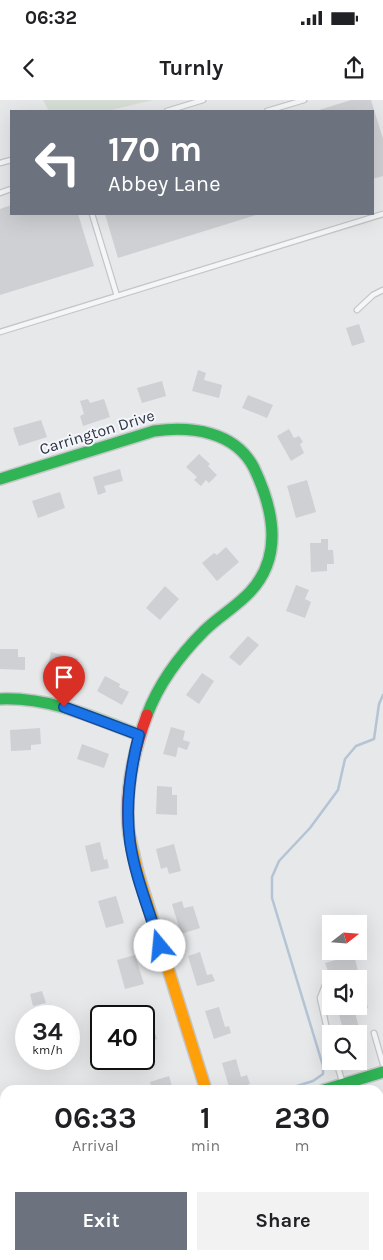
<!DOCTYPE html>
<style>
body{margin:0;font-family:Karla,sans-serif;background:#f2f2f2;color:#202124;height:100vh;display:flex;flex-direction:column;font-size:19px;white-space:nowrap}
*{box-sizing:border-box;margin:0}
p{font-size:16px;color:#757577}
.icon{flex:none;width:28px;height:28px;fill:none;stroke:currentColor;stroke-width:2;stroke-linecap:round;stroke-linejoin:round}
.map{position:relative;flex:1;overflow:hidden}
.sheet{position:absolute;left:0px;top:985px;width:384px;height:175px;display:flex;flex-direction:column;background:#fff;border-radius:15px 15px 0 0;box-shadow:0 5px 20px #0002}
.sheet>*{flex:none}
.guide{position:absolute;left:10px;top:10px;width:364px;height:105px;border-radius:0px;box-shadow:0 5px 20px #0002;background:#6c737f;color:#fff;overflow:hidden}
.needle{width:32px;rotate:73deg}
.controls{position:absolute;left:322px;top:815px;display:grid;gap:10px}
.controls a{display:grid;place-items:center;width:45px;height:45px;border-radius:0px;background:#fff;box-shadow:0 5px 20px #0002;font-size:25px}
.speed{position:absolute;left:15px;top:905px;display:flex;gap:10px;font-size:25px;font-weight:700;text-align:center}
.speed>*{display:grid;place-content:center;width:65px;height:65px;border-radius:50%;background:#fff;box-shadow:0 5px 20px #0002;line-height:1}
.speed small{font-size:12px;font-weight:400}
.speed .limit{border:2px solid #111;border-radius:8px;background:#fff;color:#111}
.pin{position:absolute;display:grid;place-items:center;width:42px;height:42px;color:#fff;margin:-51px -21px;border-radius:50% 50% 50% 0;rotate:-45deg;box-shadow:0 0 5px #0007}
.pin .icon{rotate:45deg}
.me{position:absolute;width:55px;margin:-28px;rotate:343deg;stroke-linejoin:round;filter:drop-shadow(0 0 4px #0008)}
.turn{display:flex;align-items:center;gap:18px;height:105px;padding:0 15px;font-size:22px}
.turn .icon{width:65px;height:65px;stroke-width:2.5}
.turn b{display:block;font-size:35px;line-height:42px}
.eta{display:flex;justify-content:space-evenly;align-items:center;height:85px;text-align:center}
.eta b{font-size:30px;font-weight:700;line-height:35px}
.primary-button{display:flex;gap:10px;margin-top:auto;padding:10px 15px}
.primary-button a{flex:1;height:58px;border-radius:0px;background:#6c737f;color:#fff;font-size:20px;font-weight:700;line-height:58px;text-align:center}
.primary-button a+a{background:#f2f2f2;color:#202124}
.status{display:flex;justify-content:space-between;align-items:center;height:35px;padding:0 25px;background:#fff;direction:ltr}
.status svg{height:14px;fill:currentColor}
header{display:flex;justify-content:space-between;align-items:center;height:65px;padding:0 15px;background:#fff;font-size:22px;font-weight:700}
.map>svg:first-child{display:block}
.green{fill:#d6ded6}
.lines{fill:none;stroke-linecap:round;stroke-linejoin:round}
.stream{stroke:#b4c4d5;stroke-width:2.5}
.building{fill:#ced0d3}
.lane-casing{stroke:#c4c6c8;stroke-width:7}
.street-casing{stroke:#c4c6c8;stroke-width:11}
.fast-casing{stroke:#c4c6c8;stroke-width:14}
.slow-casing{stroke:#c4c6c8;stroke-width:14}
.jam-casing{stroke:#c4c6c8;stroke-width:14}
.lane{stroke:#f5f6f7;stroke-width:4.5}
.street{stroke:#f5f6f7;stroke-width:9}
.fast{stroke:#30b455;stroke-width:11}
.slow{stroke:#ff9f0a;stroke-width:11}
.jam{stroke:#e5322d;stroke-width:11}
.route-casing{stroke:#114b97;stroke-width:12}
.route{stroke:#1a73e8;stroke-width:9}
.labels{text-anchor:middle;dominant-baseline:central;stroke-width:4;stroke-linejoin:round;paint-order:stroke}
.street-label{font-size:16px;fill:#2b3445;stroke:#f4f6f9}
</style>
<div class="status"><b>06:32</b><svg viewBox="0 0 49 12"><path d="M0 12V9h3v3zM5 12V6h3v6zM10 12V3h3v9zM15 12V0h3v12zM26 1h20v11H26zM47 4h2v5h-2z"/></svg></div>
<header><svg class="icon" aria-label="back" viewBox="0 0 24 24"><path d="M15 5l-7 7 7 7"/></svg>Turnly<svg class="icon" aria-label="share" viewBox="0 0 24 24"><path d="M12 15V3M7 8l5-5 5 5M5 13v7h14v-7"/></svg></header>
<div class="map">
<svg width="383" height="1160" viewBox="0 0 383 1160">
<rect width="100%" height="100%" fill="#e6e8ea"/>
<polygon class="green" points="43,0 153,0 107,11 49,11"/>
<g class="lines">
<g class="stream">
<polyline points="284,990 313,981 323,974 323,966 272,798 272,777 279,761 310,728 338,690 345,659 356,646 374,639 379,604 383,595"/>
<polyline points="172,1160 175,1155"/>
</g>
</g>
<g class="building">
<polygon points="351,0 371,0 383,39 383,76 372,79 372,11 320,11 319,10"/>
<polygon points="11,105 11,114 78,114 94,166 0,195 0,109"/>
<polygon points="105,114 255,114 256,115 118,158"/>
<polygon points="359,224 365,242 352,246 346,228"/>
<polygon points="198,270 206,273 204,280 222,285 219,298 192,291"/>
<polygon points="162,281 166,296 142,303 137,288"/>
<polygon points="248,295 273,305 267,318 242,308"/>
<polygon points="88,299 90,303 104,299 110,317 83,326 80,316 84,314 80,301"/>
<polygon points="41,320 47,337 19,346 13,328"/>
<polygon points="289,329 294,338 299,336 303,342 300,344 304,353 291,361 277,336"/>
<polygon points="199,354 210,364 208,366 217,375 209,383 206,380 201,386 194,380 197,377 186,367"/>
<polygon points="120,369 123,381 104,386 106,392 98,395 93,377"/>
<polygon points="307,380 316,412 296,418 287,386"/>
<polygon points="60,392 65,408 38,418 32,401"/>
<polygon points="321,439 328,439 328,450 333,450 334,464 327,464 327,471 311,472 310,443 321,443"/>
<polygon points="226,447 239,462 217,481 202,463 214,453 217,455"/>
<polygon points="296,485 309,490 305,499 311,502 305,518 286,511"/>
<polygon points="165,486 179,499 160,520 146,508"/>
<polygon points="248,536 259,545 240,566 229,557"/>
<polygon points="0,549 18,549 18,557 25,557 25,570 0,569"/>
<polygon points="51,552 78,559 74,576 47,569"/>
<polygon points="202,573 214,581 199,604 186,595"/>
<polygon points="105,576 120,584 119,587 129,592 122,605 97,591"/>
<polygon points="171,627 185,631 183,640 190,642 187,650 178,647 176,657 163,654"/>
<polygon points="40,628 41,644 31,645 31,650 11,651 10,630"/>
<polygon points="82,644 109,654 104,668 77,659"/>
<polygon points="157,686 172,687 172,695 177,695 177,715 156,714"/>
<polygon points="100,742 104,760 107,759 109,768 91,772 85,746"/>
<polygon points="174,744 181,771 169,774 167,767 161,769 156,749"/>
<polygon points="116,796 124,823 106,828 98,801"/>
<polygon points="182,801 184,808 193,806 200,828 181,834 172,804"/>
<polygon points="200,852 207,875 212,874 215,881 197,886 188,856"/>
<polygon points="135,855 144,884 125,889 117,860"/>
<polygon points="354,855 360,879 331,879 325,863"/>
<polygon points="359,881 361,881 368,908 359,910"/>
<polygon points="42,891 46,903 33,906 30,894"/>
<polygon points="337,906 353,906 360,931 344,934"/>
<polygon points="219,907 225,927 229,926 231,933 214,939 205,911"/>
<polygon points="144,911 145,911 149,924 152,924 157,939 144,943"/>
<polygon points="236,959 241,977 247,975 250,984 230,990 222,963"/>
<polygon points="169,976 173,990 152,990 150,982"/>
</g>
<g class="lines">
<g class="lane-casing">
<g id="lane">
<polyline points="167,11 203,0"/>
<polyline points="267,11 304,0"/>
<polyline points="0,63 11,60"/>
<polyline points="0,93 11,89"/>
<polyline points="92,114 117,196"/>
<polyline points="357,210 373,195 383,190"/>
<polyline points="0,232 383,114"/>
<polyline points="327,880 320,898 331,947"/>
<polyline points="374,933 383,964"/>
<polyline points="336,961 343,984"/>
</g>
</g>
<g class="street-casing">
<polyline id="street" points="0,1092 5,1090"/>
</g>
<g class="fast-casing">
<g id="fast">
<path d="M0 379 154 331C191 326 235 331 254 368 273 408 284 456 250 492 236 507 218 517 204 531 180 555 159 583 147 615"/>
<path d="M0 599C50 597 93 617 139 635"/>
<polyline points="324,990 383,972"/>
</g>
</g>
<g class="slow-casing">
<polyline id="slow" points="129,734 138,773 206,990"/>
</g>
<g class="jam-casing">
<path id="jam" d="M129 734C124 694 133 653 147 615"/>
</g>
<use href="#lane" class="lane"/>
<use href="#street" class="street"/>
<use href="#fast" class="fast"/>
<use href="#slow" class="slow"/>
<use href="#jam" class="jam"/>
</g>
<g class="lines">
<g class="route-casing">
<path id="route" d="M64 607 139 635C130 670 125 705 130 742 135 777 150 812 160 846"/>
</g>
<use href="#route" class="route"/>
</g>
<g class="labels">
<g class="street-label">
<text transform="translate(97 332) rotate(-17)">Carrington Drive</text>
</g>
</g>
</svg>
<div class="controls">
<a><svg class="needle" viewBox="-14 -14 28 28"><path d="M0-13l5 13h-10z" fill="#e53935"/><path d="M0 13l5-13h-10z" fill="#757577"/></svg></a>
<a><svg class="icon" aria-label="sound" viewBox="0 0 24 24"><path d="M4 9h4l5-4v14l-5-4H4zM17 9q2 3 0 6"/></svg></a>
<a><svg class="icon" aria-label="search" viewBox="0 0 24 24"><circle cx="10" cy="10" r="6"/><path d="M15 15l6 6"/></svg></a>
</div>
<div class="speed"><div>34<small>km/h</small></div><div class="limit">40</div></div>
<div class="pin" style="left:64px;top:607px;background:#d93025"><svg class="icon" aria-label="arrive" viewBox="0 0 24 24"><path d="M6 21V4h12l-3 4 3 4H6"/></svg></div>
<svg class="me" style="left:160px;top:846px" viewBox="-20 -20 40 40"><circle r="19" fill="#fff"/><path d="M0-13L10 11 0 6-10 11z" fill="#1a73e8"/></svg>
<div class="guide">
<div class="turn"><svg class="icon" aria-label="left" viewBox="0 0 24 24"><path d="M17 20v-9H6M10 6l-5 5 5 5"/></svg><div><b>170 m</b>Abbey Lane</div></div>
</div>
<section class="sheet">
<div class="eta">
<div><b>06:33</b><p>Arrival</p></div>
<div><b>1</b><p>min</p></div>
<div><b>230</b><p>m</p></div>
</div>
<div class="primary-button"><a>Exit</a><a>Share</a></div>
</section>
</div>
